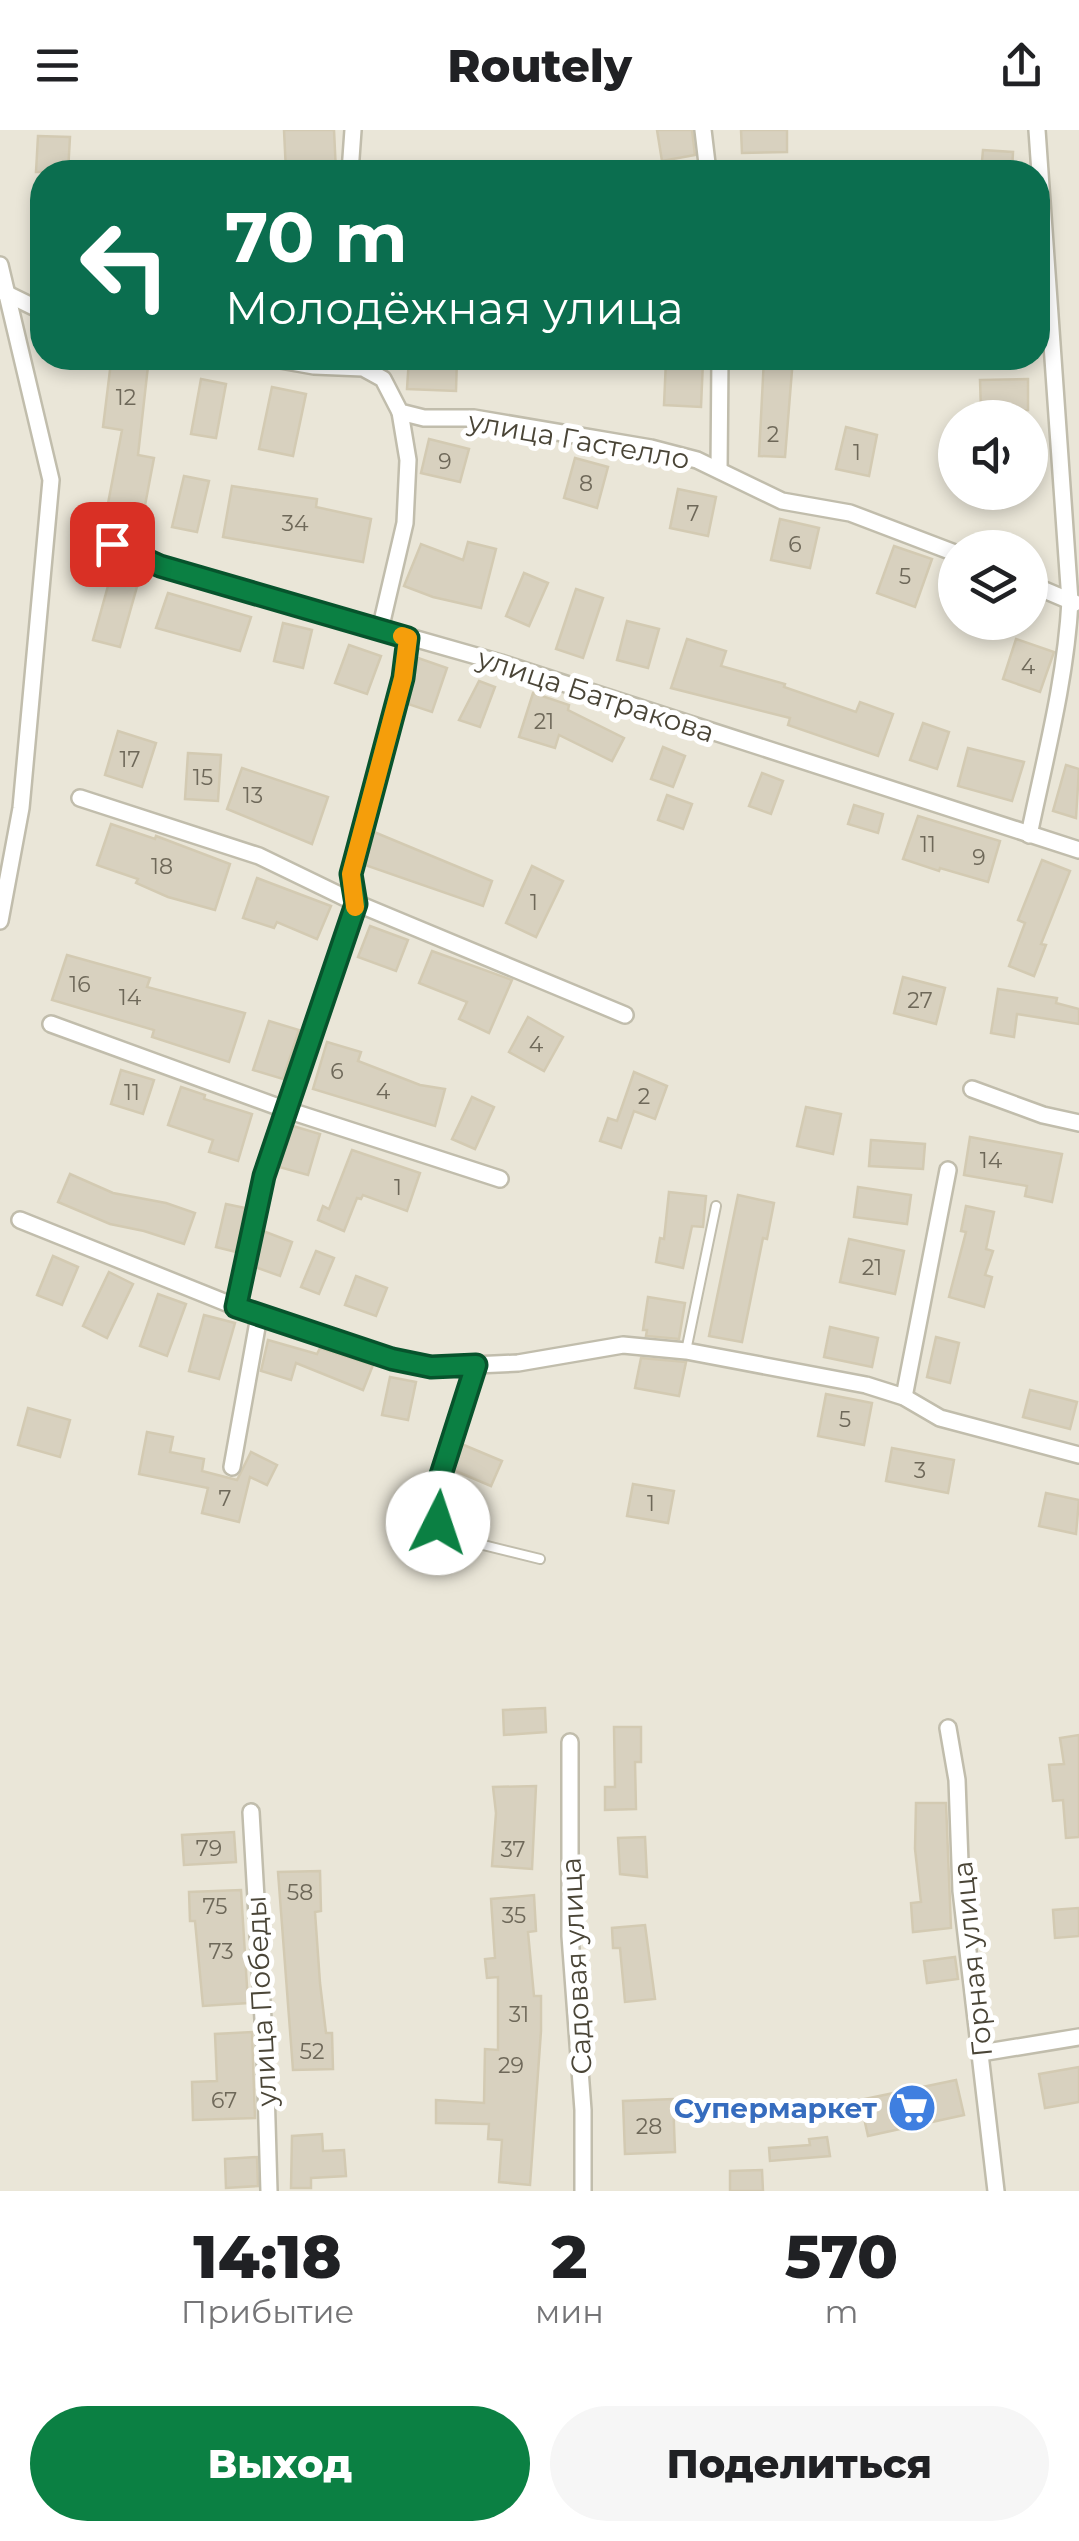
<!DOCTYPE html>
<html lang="ru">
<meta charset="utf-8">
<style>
body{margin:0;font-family:Montserrat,sans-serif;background:#f6f6f6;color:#202124;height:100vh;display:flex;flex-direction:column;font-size:38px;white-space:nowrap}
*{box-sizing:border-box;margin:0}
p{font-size:32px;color:#757577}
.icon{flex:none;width:55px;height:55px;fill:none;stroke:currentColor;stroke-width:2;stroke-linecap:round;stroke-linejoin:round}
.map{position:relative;height:2061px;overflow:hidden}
.panel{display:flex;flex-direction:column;background:#fff;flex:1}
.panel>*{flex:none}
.guide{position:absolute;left:30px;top:30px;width:1020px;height:210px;border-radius:40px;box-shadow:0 5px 15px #0003;background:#0b6e4f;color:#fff;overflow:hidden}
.tools{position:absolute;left:938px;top:270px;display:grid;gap:20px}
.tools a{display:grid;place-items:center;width:110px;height:110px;border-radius:50%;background:#fff;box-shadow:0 5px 15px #0003;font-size:50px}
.pin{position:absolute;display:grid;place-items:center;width:85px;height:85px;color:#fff;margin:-42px;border-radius:20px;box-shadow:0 5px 15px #0006}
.me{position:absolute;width:110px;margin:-55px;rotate:4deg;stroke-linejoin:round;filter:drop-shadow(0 0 8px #0008)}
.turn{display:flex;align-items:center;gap:35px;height:210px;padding:0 30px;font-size:45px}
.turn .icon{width:130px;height:130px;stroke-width:2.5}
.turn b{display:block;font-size:70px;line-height:85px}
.eta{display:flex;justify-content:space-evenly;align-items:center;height:170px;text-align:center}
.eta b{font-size:60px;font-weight:800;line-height:70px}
.button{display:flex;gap:20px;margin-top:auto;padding:20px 30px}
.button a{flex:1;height:115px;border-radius:60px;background:#0b8043;color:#fff;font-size:40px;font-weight:800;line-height:115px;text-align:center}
.button a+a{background:#f6f6f6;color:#202124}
header{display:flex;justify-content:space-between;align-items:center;height:130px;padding:0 30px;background:#fff;font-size:45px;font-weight:800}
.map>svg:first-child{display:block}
.residential{fill:#eae6d8;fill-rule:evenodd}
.building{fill:#d8d1bf;stroke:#d3cab2;stroke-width:2.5}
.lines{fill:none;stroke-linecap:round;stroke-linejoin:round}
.lane-casing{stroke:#c1bdac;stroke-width:12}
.street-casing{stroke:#c1bdac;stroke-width:20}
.lane{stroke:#fff;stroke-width:8}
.street{stroke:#fff;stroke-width:15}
.route-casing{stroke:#07532c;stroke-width:25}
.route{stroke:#0b8043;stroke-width:18}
.slow{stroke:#f59e0b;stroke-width:18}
.labels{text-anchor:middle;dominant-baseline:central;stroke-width:10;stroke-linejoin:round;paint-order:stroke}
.number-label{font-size:22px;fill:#6e6859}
.street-label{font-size:28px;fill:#4a4537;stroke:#fff}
.shop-label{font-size:28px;font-weight:bold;fill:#366cbe;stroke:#fff;text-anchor:end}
</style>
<header><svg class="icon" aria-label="menu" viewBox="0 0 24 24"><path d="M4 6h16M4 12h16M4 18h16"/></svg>Routely<svg class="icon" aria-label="share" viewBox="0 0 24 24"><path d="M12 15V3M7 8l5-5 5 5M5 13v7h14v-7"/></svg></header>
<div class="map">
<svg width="1079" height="2061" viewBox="0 0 1079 2061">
<rect width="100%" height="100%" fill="#f5f3ea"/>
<path class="residential" d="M0 0H1079V2061H0ZM42 42H1038V228H42ZM955 288H1030V362H955ZM955 418H1030V492H955Z"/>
<g class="building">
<polygon points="284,0 334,0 336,42 286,42"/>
<polygon points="657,0 692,0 695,25 662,31"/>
<polygon points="741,0 787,0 787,22 742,23"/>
<polygon points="38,6 70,7 68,42 36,42"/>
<polygon points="983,20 1013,22 1012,42 981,42"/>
<polygon points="409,228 457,228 456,261 407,259"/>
<polygon points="764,228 793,228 785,327 759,326"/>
<polygon points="666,230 703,231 701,277 664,275"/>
<polygon points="111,232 148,236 138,325 154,328 142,391 106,384 122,300 103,297"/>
<polygon points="201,249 226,254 216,308 191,304"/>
<polygon points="1028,249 1028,280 981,281 980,250"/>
<polygon points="272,257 306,264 293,326 259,319"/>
<polygon points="846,297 877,305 869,346 836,339"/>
<polygon points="429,309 469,319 460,352 421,343"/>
<polygon points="575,328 608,337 597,378 564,368"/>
<polygon points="184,346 209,351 197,402 172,397"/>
<polygon points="232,356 317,369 316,377 371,389 363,432 223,407"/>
<polygon points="678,359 716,367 708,406 670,398"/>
<polygon points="780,389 819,398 810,438 771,430"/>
<polygon points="468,412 496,419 481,478 433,467 404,456 421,414 463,430"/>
<polygon points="894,416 932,429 915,477 877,463"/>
<polygon points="524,443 548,453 529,496 506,486"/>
<polygon points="111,445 138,453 120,517 93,510"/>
<polygon points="576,459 603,468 583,528 556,519"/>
<polygon points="168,463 251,487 240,521 156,498"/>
<polygon points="627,491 659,499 648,538 617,530"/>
<polygon points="283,493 312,500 303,538 274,531"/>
<polygon points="687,509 726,521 721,536 785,554 784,557 856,582 860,572 893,584 878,626 788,595 790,588 671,558"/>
<polygon points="1016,509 1054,522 1040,562 1003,549"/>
<polygon points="349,515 381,526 367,564 335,553"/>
<polygon points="418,528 447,538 432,582 408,574"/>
<polygon points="479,551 495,557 480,597 459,590"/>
<polygon points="533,563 569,575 568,580 624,608 612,631 559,605 555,618 519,607"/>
<polygon points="923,593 949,602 937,639 910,630"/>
<polygon points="118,601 156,613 142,657 105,645"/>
<polygon points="663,617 685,626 673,657 651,649"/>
<polygon points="968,618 1024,632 1012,671 958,656"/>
<polygon points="188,623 221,625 218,671 185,669"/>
<polygon points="1066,635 1079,639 1076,688 1053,681"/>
<polygon points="242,638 328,667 312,714 227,679"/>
<polygon points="762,643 783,651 771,684 749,676"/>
<polygon points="667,665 692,674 683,699 658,690"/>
<polygon points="854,675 883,684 878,703 848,694"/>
<polygon points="918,686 1000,711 988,752 940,738 939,741 903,729"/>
<polygon points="111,694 155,709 156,706 230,734 215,780 168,767 136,753 138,749 97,735"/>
<polygon points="374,702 492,751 483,776 365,735"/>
<polygon points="1042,730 1070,741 1041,814 1046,815 1034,846 1009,836 1025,793 1018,790"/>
<polygon points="532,736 563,751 536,807 506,793"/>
<polygon points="257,748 331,776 317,809 277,792 274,798 243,788"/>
<polygon points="370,796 408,810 396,841 358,827"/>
<polygon points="432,821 512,850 489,903 459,889 467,872 419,853"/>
<polygon points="67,825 150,848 147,857 245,883 229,932 152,907 154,900 52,870"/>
<polygon points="903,847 945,858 936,894 894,883"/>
<polygon points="998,859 1057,868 1056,873 1079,879 1079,894 1017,884 1014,907 991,903"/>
<polygon points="528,887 563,907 544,941 509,922"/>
<polygon points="269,891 299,900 283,949 253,940"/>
<polygon points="327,912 361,922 358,931 420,955 445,959 435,996 313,959"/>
<polygon points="121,940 154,950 143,984 111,974"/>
<polygon points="634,942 667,956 655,989 634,981 621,1018 600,1011 608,988 617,991"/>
<polygon points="181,957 205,965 204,969 252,984 238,1031 209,1022 213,1010 168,995"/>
<polygon points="472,967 494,977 475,1019 452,1009"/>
<polygon points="806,977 841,984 833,1024 797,1016"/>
<polygon points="293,996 320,1004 308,1045 279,1037"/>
<polygon points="970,1007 1062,1024 1052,1072 1025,1066 1027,1056 964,1045"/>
<polygon points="871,1010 925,1014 923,1039 869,1036"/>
<polygon points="352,1020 420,1043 407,1081 363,1065 361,1069 357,1068 344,1101 318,1090 323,1076 329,1079"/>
<polygon points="70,1044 113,1063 166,1073 195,1083 184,1114 144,1101 110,1094 58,1072"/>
<polygon points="858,1057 911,1065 907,1094 854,1087"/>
<polygon points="669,1062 706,1066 703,1097 692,1096 683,1138 656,1132 660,1108 664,1109"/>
<polygon points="738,1065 774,1073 767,1109 763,1108 742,1212 709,1206"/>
<polygon points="226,1074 245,1078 236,1122 216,1117"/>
<polygon points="966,1076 994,1082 986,1119 993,1121 985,1145 992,1147 984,1177 949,1167 966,1102 961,1101"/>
<polygon points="263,1101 292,1112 280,1146 255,1137"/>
<polygon points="849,1109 904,1121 895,1164 840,1152"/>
<polygon points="316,1121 334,1128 319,1164 301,1157"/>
<polygon points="53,1126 78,1137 62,1175 37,1165"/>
<polygon points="109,1142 133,1154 107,1208 83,1196"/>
<polygon points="356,1146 387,1158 376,1186 345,1175"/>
<polygon points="158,1164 186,1174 167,1226 140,1216"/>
<polygon points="648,1167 685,1173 679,1209 646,1206 647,1200 643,1200"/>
<polygon points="204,1185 235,1193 219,1249 189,1241"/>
<polygon points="830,1197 878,1208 872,1237 824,1227"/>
<polygon points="936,1207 959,1213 950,1253 927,1247"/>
<polygon points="268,1210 317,1224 320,1218 373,1235 363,1260 296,1233 291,1250 261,1241"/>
<polygon points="641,1228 686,1232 679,1266 635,1258"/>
<polygon points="390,1247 416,1252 408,1290 382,1285"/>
<polygon points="1030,1260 1077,1272 1070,1299 1023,1287"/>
<polygon points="826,1264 872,1273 864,1315 818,1306"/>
<polygon points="28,1278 70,1290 60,1327 18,1315"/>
<polygon points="147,1302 173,1307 170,1322 204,1329 202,1341 237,1350 251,1322 277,1335 267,1355 250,1347 239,1392 202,1383 208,1358 139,1344"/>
<polygon points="459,1313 502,1331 491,1356 451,1339"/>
<polygon points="892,1318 954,1330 948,1363 886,1351"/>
<polygon points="633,1354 674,1361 668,1393 627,1386"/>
<polygon points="1046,1363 1079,1370 1076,1404 1039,1396"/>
<polygon points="545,1578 546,1602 504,1605 503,1580"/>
<polygon points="614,1597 641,1597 641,1632 635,1632 636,1679 605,1680 605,1657 615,1657"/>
<polygon points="1079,1605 1079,1707 1066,1708 1063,1670 1053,1671 1049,1635 1064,1634 1060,1608"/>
<polygon points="536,1656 532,1739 492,1736 496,1683 493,1657"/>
<polygon points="916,1673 946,1673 951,1798 913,1802 911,1773 921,1772 915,1719"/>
<polygon points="234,1702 236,1732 184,1735 182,1705"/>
<polygon points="645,1707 647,1747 620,1744 618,1708"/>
<polygon points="320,1741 321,1781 315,1782 320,1853 326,1903 332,1903 333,1939 293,1940 278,1742"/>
<polygon points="241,1760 248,1873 203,1876 195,1791 190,1791 189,1762"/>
<polygon points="534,1765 536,1801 528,1802 534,1866 541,1866 541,1901 530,2055 499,2052 502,2010 488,2009 489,1994 436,1993 436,1970 484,1973 485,1919 498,1920 498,1847 487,1848 485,1829 495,1828 491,1769"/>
<polygon points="1079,1778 1079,1806 1055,1808 1053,1780"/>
<polygon points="645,1795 655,1869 625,1872 620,1818 613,1818 612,1798"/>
<polygon points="955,1827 958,1849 927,1853 924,1831"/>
<polygon points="252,1902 255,1988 193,1990 192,1952 217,1951 215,1904"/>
<polygon points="1079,1937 1079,1972 1045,1978 1039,1944"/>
<polygon points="956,1950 964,1985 868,2006 860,1970"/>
<polygon points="673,1969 675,2022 625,2024 623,1971"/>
<polygon points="322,2004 323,2021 344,2020 346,2046 311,2048 311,2058 291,2058 292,2006"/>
<polygon points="827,2007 830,2026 770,2031 769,2018 810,2015 809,2009"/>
<polygon points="257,2027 258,2056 226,2058 225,2029"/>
<polygon points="762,2040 763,2061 730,2061 730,2041"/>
</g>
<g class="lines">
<g class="lane-casing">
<g id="lane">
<polyline points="686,1221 716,1076"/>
<polyline points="476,1235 438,1354 437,1393 459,1409 540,1429"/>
</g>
</g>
<g class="street-casing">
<g id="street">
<polyline points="703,0 708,42"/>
<polyline points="350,42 353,0"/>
<polyline points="0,135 51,350 21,678 0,791"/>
<polyline points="1,161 42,181"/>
<polyline points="269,228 314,236 363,238 383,249 400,282 424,288 474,288 651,318 697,330 782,371 850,383 955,423"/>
<polyline points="719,340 720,228"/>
<polyline points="112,414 160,436 501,533 1079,720"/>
<polyline points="1030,454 1075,473"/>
<polyline points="380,500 405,393 408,330 400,282"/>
<polyline points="80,668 259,726 356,773 625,885"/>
<path d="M1029 705C1045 628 1066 549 1070 471L1037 0"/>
<polyline points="51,894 284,979 500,1049"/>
<polyline points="972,959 1043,985 1079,993"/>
<polyline points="20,1090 259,1186 392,1229 431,1237 518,1233 623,1215 686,1221 866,1255 904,1267 940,1288 1079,1325"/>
<polyline points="235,1177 264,1046 356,773 351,744 403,548 408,508"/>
<polyline points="904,1267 948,1040"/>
<polyline points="232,1337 259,1186"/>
<polyline points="948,1598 957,1650 961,1761 996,2061"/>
<polyline points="570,1612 570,1806 583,1980 583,2061"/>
<polyline points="251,1682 265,1924 269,2061"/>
<polyline points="981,1923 1079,1907"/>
</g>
</g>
<use href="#lane" class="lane"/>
<use href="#street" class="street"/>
</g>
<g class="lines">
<g class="route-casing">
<polyline id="route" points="112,414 160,436 408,508 403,548 351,744 356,774 264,1046 236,1177 392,1229 431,1237 476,1235 438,1354 438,1393"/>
</g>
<use href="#route" class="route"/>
<polyline class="slow" points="355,777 351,744 403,548 408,508 402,506"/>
</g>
<defs>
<g id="supermarket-disc" transform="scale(2.5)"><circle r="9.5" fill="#3f7fe0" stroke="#fff"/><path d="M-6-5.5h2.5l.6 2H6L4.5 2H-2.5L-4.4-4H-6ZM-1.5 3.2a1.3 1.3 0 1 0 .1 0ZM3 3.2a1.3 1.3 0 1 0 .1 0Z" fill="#fff"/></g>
</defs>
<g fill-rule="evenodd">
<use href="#supermarket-disc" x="912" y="1978"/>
</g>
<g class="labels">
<g class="number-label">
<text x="126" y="267">12</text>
<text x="773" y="304">2</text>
<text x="857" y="322">1</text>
<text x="445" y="331">9</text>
<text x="586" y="353">8</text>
<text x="693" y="383">7</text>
<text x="295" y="393">34</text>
<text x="795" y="414">6</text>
<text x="905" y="446">5</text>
<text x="1028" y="536">4</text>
<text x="544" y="591">21</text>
<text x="130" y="629">17</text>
<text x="203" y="647">15</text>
<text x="253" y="665">13</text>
<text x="928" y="714">11</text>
<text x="979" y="727">9</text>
<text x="162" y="736">18</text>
<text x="534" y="772">1</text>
<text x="80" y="854">16</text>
<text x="130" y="867">14</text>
<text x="920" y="870">27</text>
<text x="536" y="914">4</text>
<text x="337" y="941">6</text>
<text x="383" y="961">4</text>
<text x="132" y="962">11</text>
<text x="644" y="966">2</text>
<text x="991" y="1030">14</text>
<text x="398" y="1057">1</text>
<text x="872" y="1137">21</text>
<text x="845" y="1289">5</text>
<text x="920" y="1340">3</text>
<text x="225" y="1368">7</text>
<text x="651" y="1373">1</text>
<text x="209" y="1718">79</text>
<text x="513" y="1719">37</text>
<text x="300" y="1762">58</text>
<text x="215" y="1776">75</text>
<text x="514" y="1785">35</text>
<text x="221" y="1821">73</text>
<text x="519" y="1884">31</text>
<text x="312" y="1921">52</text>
<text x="511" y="1935">29</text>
<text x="224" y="1970">67</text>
<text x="649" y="1996">28</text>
</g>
<g class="street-label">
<text transform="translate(579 310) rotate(10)">улица Гастелло</text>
<text transform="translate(596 565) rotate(18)">улица Батракова</text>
<text transform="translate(972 1829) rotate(-96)">Горная улица</text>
<text transform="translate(576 1836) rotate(-93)">Садовая улица</text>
<text transform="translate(261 1871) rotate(-93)">улица Победы</text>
</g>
<g class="shop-label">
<text x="877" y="1978">Супермаркет</text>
</g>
</g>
</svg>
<div class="tools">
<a><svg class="icon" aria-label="sound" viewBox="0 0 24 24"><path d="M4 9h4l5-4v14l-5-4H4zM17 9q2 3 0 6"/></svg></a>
<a><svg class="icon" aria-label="layers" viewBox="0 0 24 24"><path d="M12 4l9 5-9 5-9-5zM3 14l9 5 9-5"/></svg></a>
</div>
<div class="pin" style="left:112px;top:414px;background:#d93025"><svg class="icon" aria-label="arrive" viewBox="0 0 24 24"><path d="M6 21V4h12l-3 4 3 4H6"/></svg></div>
<svg class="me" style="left:438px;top:1393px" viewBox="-20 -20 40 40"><circle r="19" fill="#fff"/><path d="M0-13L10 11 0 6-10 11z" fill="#0b8043"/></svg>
<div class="guide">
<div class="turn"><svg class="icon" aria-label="left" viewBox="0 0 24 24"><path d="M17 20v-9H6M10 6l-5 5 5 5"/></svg><div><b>70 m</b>Молодёжная улица</div></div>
</div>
</div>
<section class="panel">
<div class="eta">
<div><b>14:18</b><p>Прибытие</p></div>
<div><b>2</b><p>мин</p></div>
<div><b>570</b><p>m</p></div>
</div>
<div class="button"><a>Выход</a><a>Поделиться</a></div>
</section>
